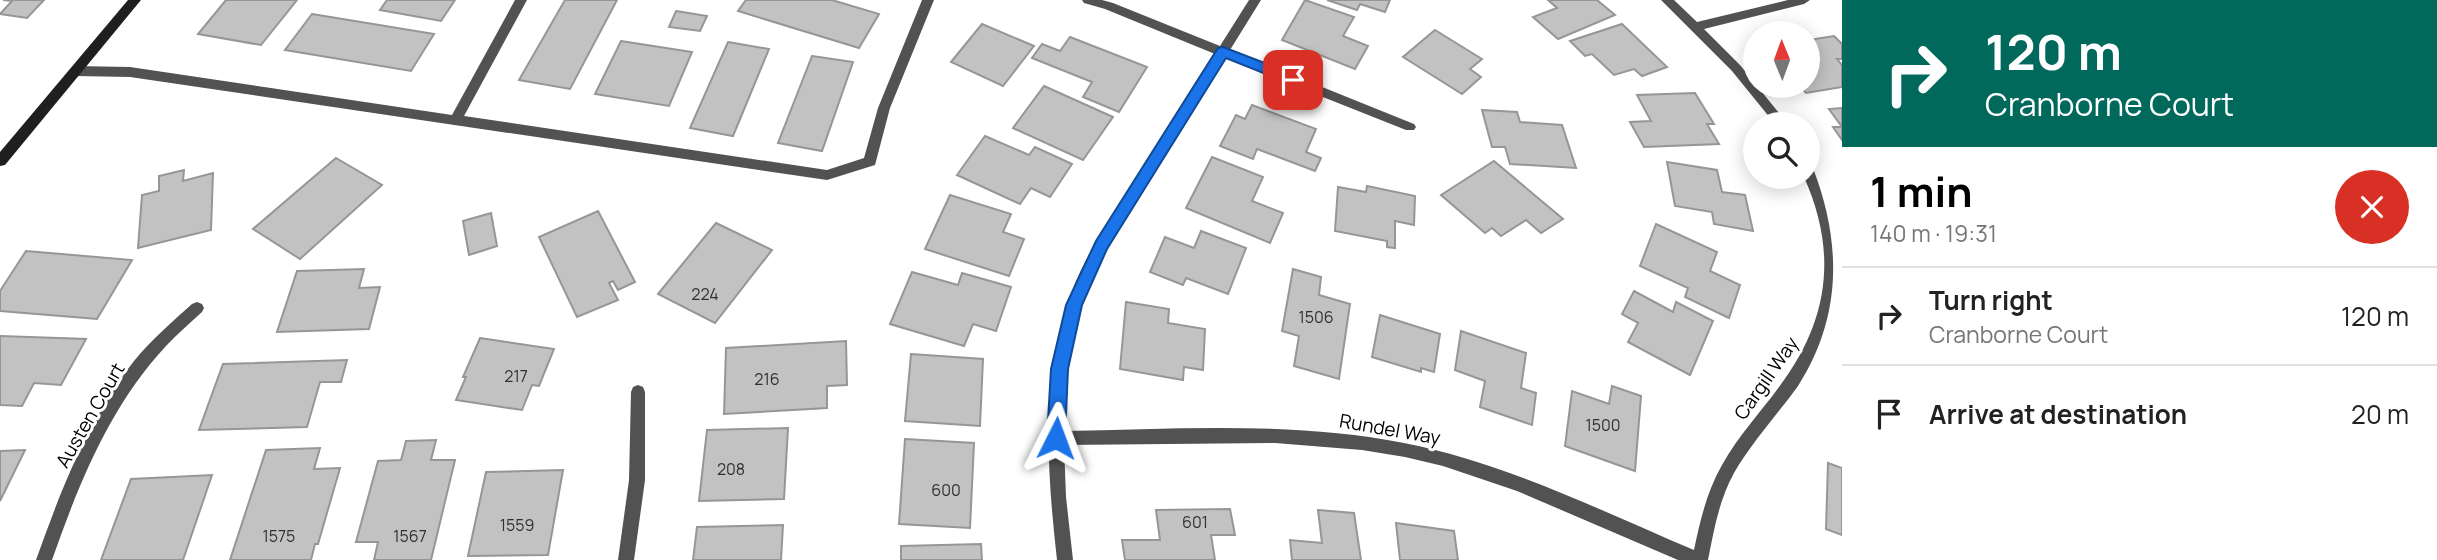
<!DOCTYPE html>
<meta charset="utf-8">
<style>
body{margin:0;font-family:Manrope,sans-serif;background:#f2f2f2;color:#222;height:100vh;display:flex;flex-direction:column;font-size:26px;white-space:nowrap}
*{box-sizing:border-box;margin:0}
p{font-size:23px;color:#767676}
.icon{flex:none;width:38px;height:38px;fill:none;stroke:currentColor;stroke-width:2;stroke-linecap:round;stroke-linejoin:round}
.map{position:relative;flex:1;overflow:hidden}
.panel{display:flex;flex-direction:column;background:#fff;width:595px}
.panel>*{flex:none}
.hud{background:#00695c;color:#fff;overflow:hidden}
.needle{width:46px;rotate:359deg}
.tools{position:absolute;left:1743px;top:21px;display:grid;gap:14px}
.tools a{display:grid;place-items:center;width:77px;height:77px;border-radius:50%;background:#fff;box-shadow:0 4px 18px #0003;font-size:35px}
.pin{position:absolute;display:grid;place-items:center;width:60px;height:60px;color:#fff;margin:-30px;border-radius:14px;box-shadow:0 4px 10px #0006}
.me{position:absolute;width:77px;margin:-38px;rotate:3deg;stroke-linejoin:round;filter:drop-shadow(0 0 5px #0008)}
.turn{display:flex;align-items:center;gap:24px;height:147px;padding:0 28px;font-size:32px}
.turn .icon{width:91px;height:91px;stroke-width:2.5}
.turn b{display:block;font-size:49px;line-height:60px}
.round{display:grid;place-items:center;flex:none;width:74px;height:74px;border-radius:37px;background:#f2f2f2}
.head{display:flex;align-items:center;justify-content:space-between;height:119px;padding:0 28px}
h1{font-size:42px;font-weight:700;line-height:52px;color:#000}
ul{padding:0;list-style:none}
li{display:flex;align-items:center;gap:21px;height:98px;padding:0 28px;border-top:2px solid #e0e0e0}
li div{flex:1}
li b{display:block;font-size:26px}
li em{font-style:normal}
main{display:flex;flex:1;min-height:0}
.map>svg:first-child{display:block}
.building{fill:#c2c2c2;stroke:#969696;stroke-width:2}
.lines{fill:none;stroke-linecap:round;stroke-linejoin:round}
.service{fill:#525252;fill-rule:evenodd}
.minor{fill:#525252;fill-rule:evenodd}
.secondary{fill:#1f1f1f;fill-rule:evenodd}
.route{fill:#1a73e8;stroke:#114b97;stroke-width:2}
.labels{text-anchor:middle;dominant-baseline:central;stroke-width:6;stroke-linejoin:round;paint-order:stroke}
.number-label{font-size:16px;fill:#303030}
.street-label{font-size:19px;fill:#000;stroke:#fff}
</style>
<main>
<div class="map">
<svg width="1842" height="560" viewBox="0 0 1842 560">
<rect width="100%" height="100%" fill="#fff"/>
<g class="building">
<polygon points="3,0 44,0 27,18 0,14 12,1"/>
<polygon points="226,0 297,0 261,45 198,34"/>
<polygon points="387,0 455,0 441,21 380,10"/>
<polygon points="565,0 617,0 570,89 519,80"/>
<polygon points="746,0 832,0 879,14 859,48 738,11"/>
<polygon points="1305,0 1354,17 1343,36 1368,46 1355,69 1282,40"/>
<polygon points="1327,0 1390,0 1385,12 1360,4 1357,10"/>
<polygon points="1548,0 1597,0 1615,15 1558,39 1533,17 1557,8"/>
<polygon points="676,11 707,16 700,31 669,27"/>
<polygon points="312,14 434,34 411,71 285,50"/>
<polygon points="982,24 1034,46 1003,86 951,62"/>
<polygon points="1622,24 1667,67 1642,76 1634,69 1614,75 1592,54 1585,56 1570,41"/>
<polygon points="1435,30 1482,59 1470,69 1481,77 1462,94 1403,57"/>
<polygon points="1834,36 1842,44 1842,59 1837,59 1842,65 1842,87 1806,93 1800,86 1808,86 1808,40"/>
<polygon points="1070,37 1147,67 1119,112 1083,97 1092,82 1032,58 1042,44 1060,51"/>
<polygon points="621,41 692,52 669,106 595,94"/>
<polygon points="728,42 769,49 733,136 690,128"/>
<polygon points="812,56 853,62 822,151 778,143"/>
<polygon points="1044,86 1113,117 1083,160 1013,128"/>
<polygon points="1695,93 1714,124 1707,124 1719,144 1644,147 1630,122 1651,121 1637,95"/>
<polygon points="1252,105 1316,129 1306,152 1321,158 1315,171 1257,149 1253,159 1220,146 1236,115 1245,119"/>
<polygon points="1842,108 1842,140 1833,127 1842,127 1829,109"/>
<polygon points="1482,110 1517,112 1520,122 1562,125 1576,168 1510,164 1505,147 1492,147"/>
<polygon points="985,136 1029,155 1035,147 1072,164 1050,197 1031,188 1020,204 957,175"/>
<polygon points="1212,157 1263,177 1252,201 1283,213 1270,243 1186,208"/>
<polygon points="336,158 382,185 300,259 253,229"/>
<polygon points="1494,161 1563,219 1541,233 1526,220 1501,236 1492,228 1485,233 1441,195"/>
<polygon points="1667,162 1717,170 1722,192 1745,195 1753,231 1714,224 1712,212 1675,206"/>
<polygon points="184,170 183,181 213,173 211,230 138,248 142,195 159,191 159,176"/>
<polygon points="1367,186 1415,196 1414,225 1395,221 1395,248 1387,247 1387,241 1335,231 1338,187 1366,192"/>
<polygon points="950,195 1011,214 1003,232 1024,239 1009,276 925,249"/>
<polygon points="598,211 635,282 618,290 613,281 609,283 618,300 577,317 539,237"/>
<polygon points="491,213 497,246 469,255 463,221"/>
<polygon points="716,223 772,250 715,323 658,294"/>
<polygon points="1656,224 1717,252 1710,271 1740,285 1729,318 1685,297 1688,288 1640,266"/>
<polygon points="1201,231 1246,248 1228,294 1186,278 1183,285 1150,272 1165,237 1194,248"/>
<polygon points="26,251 132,260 97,319 0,311 0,291"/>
<polygon points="364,269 359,288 380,287 369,329 277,332 297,271"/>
<polygon points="1293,269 1321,277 1319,295 1350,304 1339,379 1294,366 1299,336 1282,331"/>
<polygon points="912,272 958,285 962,273 1011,287 996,331 973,324 964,346 890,324"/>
<polygon points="1634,291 1673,312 1676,302 1713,321 1690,375 1628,342 1638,323 1622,314"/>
<polygon points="1126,302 1169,309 1168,323 1205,329 1203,370 1184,367 1183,380 1120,369"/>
<polygon points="1380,315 1440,334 1434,372 1421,368 1421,372 1372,357"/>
<polygon points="1461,331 1526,353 1521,388 1536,393 1532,425 1480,407 1485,381 1455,370"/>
<polygon points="0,336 86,339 61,385 34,383 22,406 0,405"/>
<polygon points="480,338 554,349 539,386 532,385 522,410 456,400 466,377 463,377"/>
<polygon points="846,341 847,385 827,386 827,408 724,414 726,348"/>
<polygon points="911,354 983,359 980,426 905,421"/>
<polygon points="347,360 341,382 320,382 307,427 199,430 223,364"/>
<polygon points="1612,386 1641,396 1635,471 1565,446 1572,391 1609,404"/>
<polygon points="788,428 784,499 699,501 707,430"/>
<polygon points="905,439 974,443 970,528 899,524"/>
<polygon points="436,440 431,460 455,460 431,560 374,560 378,542 356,542 378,461 401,460 406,441"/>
<polygon points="320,448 314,469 340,468 318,544 315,544 311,560 230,560 266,450"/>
<polygon points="25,450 0,501 0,451"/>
<polygon points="1828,463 1842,468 1842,535 1826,529"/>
<polygon points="563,470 548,555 468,556 486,472"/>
<polygon points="212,475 183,560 101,560 131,479"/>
<polygon points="1230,509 1235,535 1211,535 1215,560 1125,560 1122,540 1160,540 1156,510"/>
<polygon points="1318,510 1354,513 1361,560 1292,560 1290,540 1322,543"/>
<polygon points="1396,523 1454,531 1458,560 1400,560"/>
<polygon points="783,525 781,560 693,560 697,527"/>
<polygon points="981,544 982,560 901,560 901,546"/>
</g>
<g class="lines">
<polygon class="service" points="515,0 527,0 464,116 827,170 864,158 878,108 922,0 934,0 890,108 875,165 827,180 130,77 75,76 69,71 75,66 130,67 452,115"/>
<g class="minor">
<path d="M1082 0H1102L1113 3 1220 46 1249 0H1261L1230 50 1414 124 1416 127 1414 130H1406L1225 58C1199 100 1173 143 1146 186 1124 220 1099 254 1086 293 1070 337 1066 384 1064 431 1177 429 1293 421 1404 443 1506 463 1599 510 1694 550 1700 521 1707 491 1722 465 1738 436 1760 413 1779 387 1829 321 1838 253 1804 177H1808V167L1813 168C1842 244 1842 317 1798 386 1777 415 1752 442 1734 473 1719 500 1714 530 1708 560H1678L1517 491 1443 466 1405 457 1362 450 1275 443 1064 445 1066 497 1073 560H1057C1047 471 1040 376 1072 291 1088 249 1115 213 1139 175 1164 135 1190 94 1215 54L1105 9 1084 3Z"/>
<polygon points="1661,0 1674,0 1697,22 1788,0 1810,0 1804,4 1704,29 1740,65 1788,124 1775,124 1732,71"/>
<path d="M197 302 202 304 204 308 202 312C190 323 177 334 166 346 110 406 79 483 52 560H36C61 490 88 420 134 361 151 340 172 322 192 304Z"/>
<polygon points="638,385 643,387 645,392 645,480 634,560 618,560 629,480 631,392 633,387"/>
</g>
<polygon class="secondary" points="128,0 141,0 5,165 0,166 0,152"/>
</g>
<polygon class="route" points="1223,47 1298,76 1300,80 1293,85 1226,58 1107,249 1082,305 1068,369 1065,438 1062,444 1056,446 1050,444 1047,438 1051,369 1066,305 1096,241 1218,48"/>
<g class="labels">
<g class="number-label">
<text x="705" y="294">224</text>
<text x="1316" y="317">1506</text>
<text x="516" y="376">217</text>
<text x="767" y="379">216</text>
<text x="1603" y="425">1500</text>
<text x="731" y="469">208</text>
<text x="946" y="490">600</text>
<text x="1195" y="522">601</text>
<text x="517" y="525">1559</text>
<text x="279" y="536">1575</text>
<text x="410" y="536">1567</text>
</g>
<g class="street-label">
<text transform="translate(1766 378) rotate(-55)">Cargill Way</text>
<text transform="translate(90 415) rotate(-60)">Austen Court</text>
<text transform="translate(1390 429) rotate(10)">Rundel Way</text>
</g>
</g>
</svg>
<div class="tools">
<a><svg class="needle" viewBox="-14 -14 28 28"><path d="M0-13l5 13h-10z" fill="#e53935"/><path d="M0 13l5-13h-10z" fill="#767676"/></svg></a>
<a><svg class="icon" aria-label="search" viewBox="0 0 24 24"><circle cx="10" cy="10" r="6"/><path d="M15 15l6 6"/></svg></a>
</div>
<div class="pin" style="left:1293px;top:80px;background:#d93025"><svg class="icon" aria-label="arrive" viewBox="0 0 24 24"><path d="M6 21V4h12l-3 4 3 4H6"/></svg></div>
<svg class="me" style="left:1056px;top:438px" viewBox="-20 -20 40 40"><path d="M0-17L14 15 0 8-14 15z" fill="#1a73e8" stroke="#fff" stroke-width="4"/></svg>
</div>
<section class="panel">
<div class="hud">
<div class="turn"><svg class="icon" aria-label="right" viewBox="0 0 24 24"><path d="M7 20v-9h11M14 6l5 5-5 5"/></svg><div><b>120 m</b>Cranborne Court</div></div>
</div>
<div class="head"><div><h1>1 min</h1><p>140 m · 19:31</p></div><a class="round" style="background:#d93025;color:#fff"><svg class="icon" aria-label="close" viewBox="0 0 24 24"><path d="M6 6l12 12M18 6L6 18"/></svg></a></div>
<ul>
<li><svg class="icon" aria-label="right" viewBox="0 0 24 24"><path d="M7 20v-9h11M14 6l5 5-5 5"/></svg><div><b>Turn right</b><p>Cranborne Court</p></div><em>120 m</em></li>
<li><svg class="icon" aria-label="arrive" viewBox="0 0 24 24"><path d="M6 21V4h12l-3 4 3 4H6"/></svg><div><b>Arrive at destination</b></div><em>20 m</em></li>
</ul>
</section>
</main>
